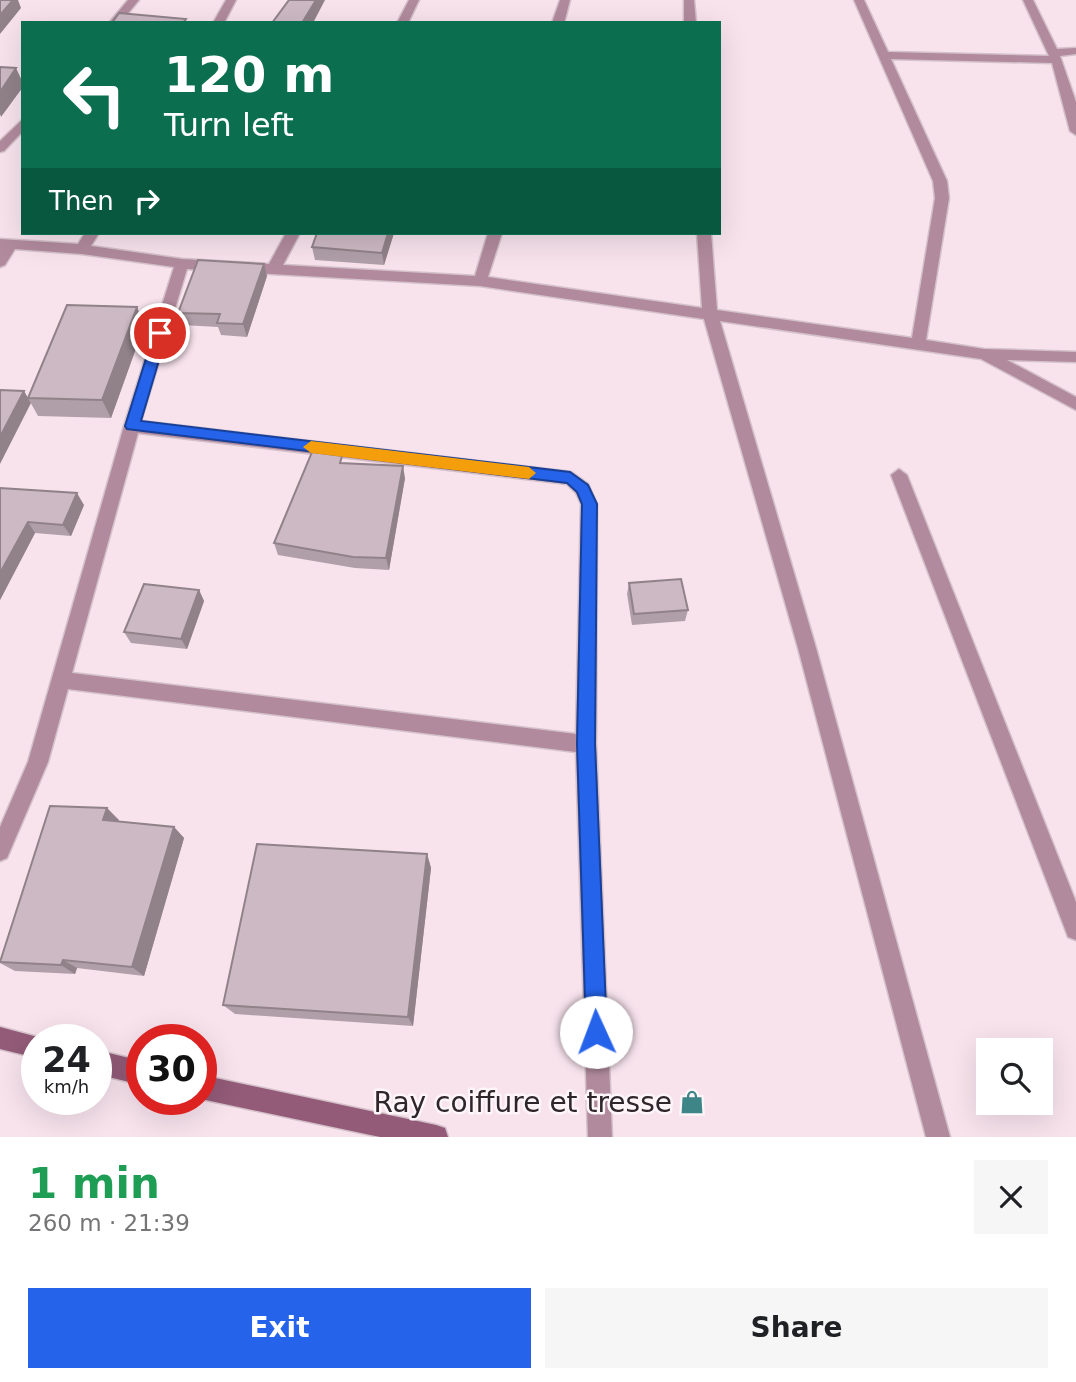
<!DOCTYPE html>
<meta charset="utf-8">
<style>
body{margin:0;font-family:"DejaVu Sans",sans-serif;background:#f6f6f6;color:#202124;height:100vh;display:flex;flex-direction:column;font-size:26px;white-space:nowrap}
*{box-sizing:border-box;margin:0}
p{font-size:23px;color:#757577}
.icon{flex:none;width:38px;height:38px;fill:none;stroke:currentColor;stroke-width:2;stroke-linecap:round;stroke-linejoin:round}
.map{position:relative;height:1137px;overflow:hidden}
.drawer{display:flex;flex-direction:column;background:#fff;flex:1}
.drawer>*{flex:none}
.top-card{position:absolute;left:21px;top:21px;width:700px;height:214px;border-radius:0px;box-shadow:0 7px 28px #0002;background:#0b6e4f;color:#fff;overflow:hidden}
.buttons{position:absolute;left:976px;top:1038px;display:grid;gap:14px}
.buttons a{display:grid;place-items:center;width:77px;height:77px;border-radius:0px;background:#fff;box-shadow:0 7px 28px #0002;font-size:35px}
.speed{position:absolute;left:21px;top:1024px;display:flex;gap:14px;font-size:35px;font-weight:700;text-align:center}
.speed>*{display:grid;place-content:center;width:91px;height:91px;border-radius:50%;background:#fff;box-shadow:0 7px 28px #0002;line-height:1}
.speed small{font-size:18px;font-weight:400}
.speed .limit{border:10px solid #d22;background:#fff;color:#111}
.pin{position:absolute;display:grid;place-items:center;width:60px;height:60px;color:#fff;margin:-30px;border:4px solid #fff;border-radius:50%;box-shadow:0 2px 7px #0007}
.me{position:absolute;width:77px;margin:-38px;rotate:358deg;stroke-linejoin:round;filter:drop-shadow(0 0 5px #0008)}
.turn{display:flex;align-items:center;gap:24px;height:147px;padding:0 28px;font-size:32px}
.turn .icon{width:91px;height:91px;stroke-width:2.5}
.turn b{display:block;font-size:49px;line-height:60px}
.then{display:flex;align-items:center;height:66px;padding:0 28px;background:#0003;gap:14px;font-size:26px}
.round{display:grid;place-items:center;flex:none;width:74px;height:74px;border-radius:0px;background:#f6f6f6}
.headline{display:flex;align-items:center;justify-content:space-between;height:119px;padding:0 28px}
h1{font-size:42px;font-weight:600;line-height:52px;color:#1e9e55}
.cta{display:flex;gap:14px;margin-top:auto;padding:14px 28px}
.cta a{flex:1;height:80px;border-radius:0px;background:#2563eb;color:#fff;font-size:28px;font-weight:600;line-height:80px;text-align:center}
.cta a+a{background:#f6f6f6;color:#202124}
.map>svg:first-child{display:block}
.lines{fill:none;stroke-linecap:round;stroke-linejoin:round}
.street-casing{stroke:#d4c1ca;stroke-width:3}
.secondary-casing{stroke:#d4c1ca;stroke-width:3}
.street{fill:#b18a9d;fill-rule:evenodd}
.secondary{fill:#935b78;fill-rule:evenodd}
.wall{fill:#b09fa8}
.shaded-wall{fill:#908288}
.building{fill:#cdb9c3;stroke:#908288;stroke-width:2}
.route{fill:#2563eb;stroke:#184099;stroke-width:2}
.slow{fill:#f59e0b}
.labels{text-anchor:middle;dominant-baseline:central;stroke-width:5;stroke-linejoin:round;paint-order:stroke}
.near-poi-label{font-size:28px;fill:#2e262a;stroke:#fdf5f8;text-anchor:end}
</style>
<div class="map">
<svg width="1076" height="1137" viewBox="0 0 1076 1137">
<rect width="100%" height="100%" fill="#f8e3ed"/>
<g class="lines">
<g class="street-casing">
<g id="street">
<polygon points="128,0 139,0 120,23 109,23"/>
<polygon points="226,0 236,0 224,23 213,23"/>
<polygon points="409,0 419,0 408,23 397,23"/>
<polygon points="560,0 570,0 564,23 552,23"/>
<polygon points="684,0 694,0 696,23 684,23"/>
<path d="M854 0H864L888 52 1049 56 1023 0H1033L1057 49 1076 48V54L1060 56 1076 102V135L1070 131 1052 63 891 59 947 181 949 198 926 340 984 349 1076 352V362L1007 360 1076 397V410L981 359 720 321 816 648 950 1137H926L798 648 704 319 480 286 187 269 141 421 571 472 588 484 597 504 596 744 612 1137H588L576 752 68 689 48 762 7 858 0 861V827L28 762 124 426 174 267 82 254 15 249 5 265 0 267V239L78 244 85 233H99L91 246 182 259 269 264 286 233H300L283 265 475 276 488 233H502L488 277 702 308 697 233H711L717 310 912 338 935 198 933 181ZM138 433 567 484 576 493 581 504 576 734 72 673Z"/>
<polygon points="23,119 23,131 4,151 0,152 0,141"/>
<polygon points="899,469 907,475 1076,902 1076,940 1068,937 1065,929 891,475"/>
</g>
</g>
<g class="secondary-casing">
<g id="secondary">
<polygon points="0,1027 45,1039 37,1040 37,1058 0,1049"/>
<polygon points="96,1050 142,1061 142,1085 96,1074"/>
<polygon points="201,1075 436,1125 445,1128 448,1137 380,1137 201,1099"/>
</g>
</g>
<use href="#street" class="street"/>
<use href="#secondary" class="secondary"/>
</g>
<g class="wall">
<polygon points="394,233 384,265 315,260 312,247"/>
<polygon points="267,276 247,337 221,335 218,327 182,325 178,313"/>
<polygon points="137,307 144,326 111,418 38,416 28,398"/>
<polygon points="344,463 405,478 389,570 355,568 278,555 274,543"/>
<polygon points="0,488 84,505 71,536 35,533 0,600"/>
<polygon points="629,583 688,610 685,621 632,625 627,594"/>
<polygon points="199,590 204,601 187,649 131,643 124,632"/>
<polygon points="107,808 118,821 174,827 184,838 144,976 77,968 75,974 15,971 0,963"/>
<polygon points="427,854 431,868 413,1026 235,1014 223,1005"/>
</g>
<g class="shaded-wall">
<polygon points="13,0 18,0 21,8 0,34 0,15"/>
<polygon points="316,0 325,0 313,23 302,23"/>
<polygon points="16,68 23,83 23,87 1,117 0,114 0,92"/>
<polygon points="388,233 394,233 384,265 382,253"/>
<polygon points="264,264 267,276 247,337 243,324"/>
<polygon points="137,307 144,326 111,418 102,400"/>
<polygon points="24,391 31,403 0,464 0,437"/>
<polygon points="403,466 405,478 389,570 386,558"/>
<polygon points="77,493 84,505 71,536 63,525"/>
<polygon points="28,522 35,533 0,600 0,573"/>
<polygon points="199,590 204,601 187,649 181,639"/>
<polygon points="107,808 119,820 115,832 103,820"/>
<polygon points="174,827 184,838 144,976 132,967"/>
<polygon points="427,854 431,868 413,1026 408,1017"/>
<polygon points="63,960 77,968 75,974 61,965"/>
</g>
<g class="building">
<polygon points="0,0 13,0 0,15"/>
<polygon points="289,0 316,0 302,23 272,23"/>
<polygon points="119,13 186,19 183,23 112,23"/>
<polygon points="0,67 16,68 0,92"/>
<polygon points="317,233 388,233 382,253 312,247"/>
<polygon points="198,260 264,264 243,324 217,323 220,314 178,313"/>
<polygon points="67,305 137,307 102,400 28,398"/>
<polygon points="0,390 24,391 0,437"/>
<polygon points="312,452 342,456 340,463 403,466 386,558 353,557 274,543"/>
<polygon points="0,488 77,493 63,525 28,522 0,573"/>
<polygon points="681,579 688,610 634,614 629,583"/>
<polygon points="144,584 199,590 181,639 124,632"/>
<polygon points="50,806 107,808 103,820 174,827 132,967 63,960 61,965 0,962"/>
<polygon points="257,844 427,854 408,1017 223,1005"/>
</g>
<polygon class="route" points="160,329 167,333 141,421 570,472 588,485 597,504 595,744 607,1032 604,1040 596,1043 589,1040 586,1032 577,744 582,504 577,492 567,483 127,429 125,426 154,333"/>
<polygon class="slow" points="311,441 529,467 536,473 529,479 311,453 303,447"/>
<defs>
<g id="shop-bare" transform="scale(1.89)"><path d="M-5-2.5h2.3a2.7 3.5 0 0 1 5.4 0H5L5.5 6h-11ZM-1.5-2.5h3a1.5 2.3 0 0 0-3 0Z" fill="#3d8587" stroke="#fdf5f8" stroke-width="2.5" paint-order="stroke"/></g>
</defs>
<g fill-rule="evenodd">
<use href="#shop-bare" x="692" y="1102"/>
</g>
<g class="labels">
<g class="near-poi-label">
<text x="672" y="1102">Ray coiffure et tresse</text>
</g>
</g>
</svg>
<div class="buttons">
<a><svg class="icon" aria-label="search" viewBox="0 0 24 24"><circle cx="10" cy="10" r="6"/><path d="M15 15l6 6"/></svg></a>
</div>
<div class="speed"><div>24<small>km/h</small></div><div class="limit">30</div></div>
<div class="pin" style="left:160px;top:333px;background:#d93025"><svg class="icon" aria-label="arrive" viewBox="0 0 24 24"><path d="M6 21V4h12l-3 4 3 4H6"/></svg></div>
<svg class="me" style="left:596px;top:1032px" viewBox="-20 -20 40 40"><circle r="19" fill="#fff"/><path d="M0-13L10 11 0 6-10 11z" fill="#2563eb"/></svg>
<div class="top-card">
<div class="turn"><svg class="icon" aria-label="left" viewBox="0 0 24 24"><path d="M17 20v-9H6M10 6l-5 5 5 5"/></svg><div><b>120 m</b>Turn left</div></div>
<div class="then">Then<svg class="icon" aria-label="right" viewBox="0 0 24 24"><path d="M7 20v-9h11M14 6l5 5-5 5"/></svg></div>
</div>
</div>
<section class="drawer">
<div class="headline"><div><h1>1 min</h1><p>260 m · 21:39</p></div><a class="round"><svg class="icon" aria-label="close" viewBox="0 0 24 24"><path d="M6 6l12 12M18 6L6 18"/></svg></a></div>
<div class="cta"><a>Exit</a><a>Share</a></div>
</section>
